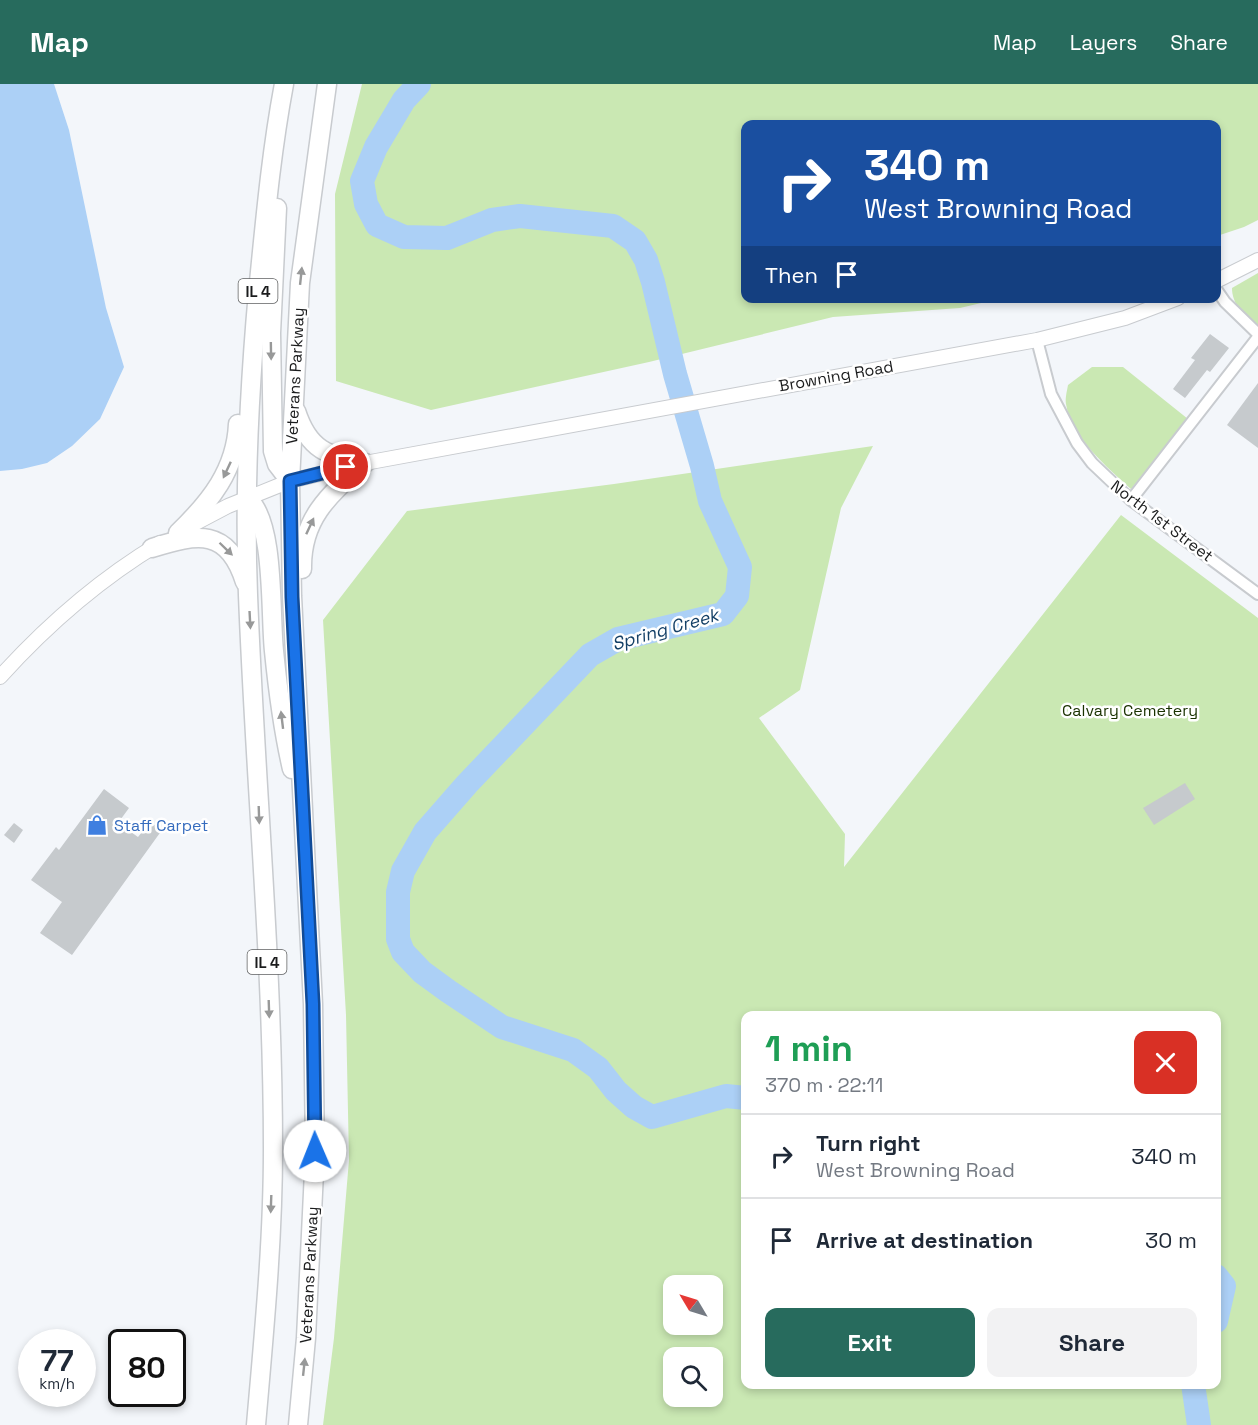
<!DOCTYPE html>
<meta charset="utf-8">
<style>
body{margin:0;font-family:"Space Grotesk",sans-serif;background:#f2f2f3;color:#1f2937;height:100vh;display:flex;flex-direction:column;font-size:22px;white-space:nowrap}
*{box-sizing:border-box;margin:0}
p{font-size:20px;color:#747a83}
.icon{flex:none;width:33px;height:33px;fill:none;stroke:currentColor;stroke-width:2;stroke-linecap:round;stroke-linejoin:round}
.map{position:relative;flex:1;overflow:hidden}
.details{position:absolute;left:741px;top:927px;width:480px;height:378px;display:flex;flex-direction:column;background:#fff;border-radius:12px;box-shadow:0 3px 9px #0003}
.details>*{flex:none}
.hud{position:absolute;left:741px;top:36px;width:480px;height:183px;border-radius:12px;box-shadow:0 3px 9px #0003;background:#1a4fa0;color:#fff;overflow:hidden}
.needle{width:39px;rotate:308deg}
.tools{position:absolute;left:663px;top:1191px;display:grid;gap:12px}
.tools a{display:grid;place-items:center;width:60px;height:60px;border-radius:12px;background:#fff;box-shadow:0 3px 9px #0003;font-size:30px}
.speed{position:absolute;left:18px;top:1245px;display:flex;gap:12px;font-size:30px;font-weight:700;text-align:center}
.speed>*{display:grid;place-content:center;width:78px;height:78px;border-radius:50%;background:#fff;box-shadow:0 3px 9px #0003;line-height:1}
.speed small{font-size:15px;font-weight:400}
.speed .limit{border:3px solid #111;border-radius:9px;background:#fff;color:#111}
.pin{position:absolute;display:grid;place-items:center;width:51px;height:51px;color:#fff;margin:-26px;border:3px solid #fff;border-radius:50%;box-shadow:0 2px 6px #0007}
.me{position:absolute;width:66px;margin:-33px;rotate:359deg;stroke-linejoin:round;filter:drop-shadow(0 0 4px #0008)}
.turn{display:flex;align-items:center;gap:21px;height:126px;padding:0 24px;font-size:27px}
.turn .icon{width:78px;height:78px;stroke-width:2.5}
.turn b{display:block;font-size:42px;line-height:51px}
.then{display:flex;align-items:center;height:57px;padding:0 24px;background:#0003;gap:12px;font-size:22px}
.round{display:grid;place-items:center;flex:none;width:63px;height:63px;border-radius:12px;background:#f2f2f3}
.headline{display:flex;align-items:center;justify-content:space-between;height:102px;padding:0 24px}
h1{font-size:36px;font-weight:800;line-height:45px;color:#1e9e55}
.cta{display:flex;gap:12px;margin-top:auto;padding:12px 24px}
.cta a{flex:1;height:69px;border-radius:12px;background:#276b5d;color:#fff;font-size:24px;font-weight:800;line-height:69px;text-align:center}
.cta a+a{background:#f2f2f3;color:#1f2937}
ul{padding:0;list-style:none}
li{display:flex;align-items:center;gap:18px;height:84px;padding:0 24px;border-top:2px solid #e0e1e3}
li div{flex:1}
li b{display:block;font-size:22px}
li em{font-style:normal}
header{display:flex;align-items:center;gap:36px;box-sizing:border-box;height:84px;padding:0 30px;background:#276b5d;color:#fff}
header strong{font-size:28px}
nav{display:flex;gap:33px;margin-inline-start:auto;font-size:21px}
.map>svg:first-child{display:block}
.green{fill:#cae8b3;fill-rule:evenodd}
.water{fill:#acd0f6}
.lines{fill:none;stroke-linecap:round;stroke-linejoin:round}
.river{stroke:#acd0f6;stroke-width:24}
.building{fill:#c6cacd}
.minor-casing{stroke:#c8cbcf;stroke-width:14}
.tertiary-casing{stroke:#c8cbcf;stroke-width:16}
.trunk-casing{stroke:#c8cbcf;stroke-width:21}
.minor{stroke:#fff;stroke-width:10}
.tertiary{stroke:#fff;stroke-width:14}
.trunk{stroke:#fff;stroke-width:18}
.oneway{fill:#989999}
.route-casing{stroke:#114b97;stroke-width:15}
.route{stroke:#1a73e8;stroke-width:10}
.labels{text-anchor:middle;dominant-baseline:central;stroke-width:5;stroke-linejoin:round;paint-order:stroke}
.shield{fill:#fff;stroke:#5f6061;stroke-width:1.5}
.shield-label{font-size:15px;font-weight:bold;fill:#1b1c1d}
.street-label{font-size:16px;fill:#1b1c1d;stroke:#fff}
.park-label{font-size:16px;fill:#1a3200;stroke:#fff}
.shop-label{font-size:16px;fill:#366cbe;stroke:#fff;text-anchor:start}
.water-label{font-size:18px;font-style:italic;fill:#133f66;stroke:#fff}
</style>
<header>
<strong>Map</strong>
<nav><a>Map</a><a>Layers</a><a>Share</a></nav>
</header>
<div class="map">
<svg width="1258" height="1341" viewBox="0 0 1258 1341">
<rect width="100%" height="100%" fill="#f3f6fa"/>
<g class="green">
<polygon points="362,0 1258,0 1258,136 1244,143 1217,152 1216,40 746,40 746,214 998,215 960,224 833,233 649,278 431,326 336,297 335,110"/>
<path d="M1258 189V241C1244 234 1232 220 1232 204Z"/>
<path d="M1092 283H1123L1188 335 1131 405C1108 384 1071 353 1066 320 1065 314 1067 307 1068 301Z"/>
<path d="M873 362 841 424 800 606 759 634 845 750 844 783 1121 431 1258 534V1341H323L334 1254 349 1076 346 931 323 536 407 427 614 400ZM746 932H1216V1300H746ZM674 1202H712V1240H674ZM674 1274H712V1312H674Z"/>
</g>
<polygon class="water" points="0,0 54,0 69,46 106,224 124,283 100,335 72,362 47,379 22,385 0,387"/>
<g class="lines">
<g class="river">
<polyline points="419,0 404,16 376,63 362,97 366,120 377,141 404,153 447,154 492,136 520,132 613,142 635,157 646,176 653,198 675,290 702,382 710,417 740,483 737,512 723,530 618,555 590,571 467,700 425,748 403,787 398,808 398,855 403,868 422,888 448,907 502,943 573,966 598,984 616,1007 634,1023 652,1033 726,1012 746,1014"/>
<polyline points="1216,1192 1224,1202 1216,1237"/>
<polyline points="1193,1300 1199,1341"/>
</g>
</g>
<g class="building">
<polygon points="1210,250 1229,264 1210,288 1207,286 1185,314 1173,305 1195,276 1191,274"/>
<polygon points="1258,299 1258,364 1227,341"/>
<polygon points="1185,699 1195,715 1154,741 1143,724"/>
<polygon points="104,705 129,724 118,739 138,753 150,738 162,746 72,871 40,849 62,818 31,796 56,763 59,766"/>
<polygon points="14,739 23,746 14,759 4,751"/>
</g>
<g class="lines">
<g class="minor-casing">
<g id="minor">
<polyline points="1216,205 1225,218 1258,250"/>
<polyline points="1037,256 1051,310 1077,359 1092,379 1131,416 1258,510"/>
<polyline points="1131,416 1258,253"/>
</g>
</g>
<g class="tertiary-casing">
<g id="tertiary">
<polyline points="1216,197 1258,176"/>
<polyline points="190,442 228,422 290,397 365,379 1037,256 1125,234 1178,214"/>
<path d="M0 593C47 541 100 495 160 459"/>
</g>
</g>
<g class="trunk-casing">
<g id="trunk">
<polyline points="277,124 271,249 273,367 277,380 290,397"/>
<path d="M296 327C309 367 327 371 365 379"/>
<path d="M249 416C275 440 270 530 274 567 278 607 283 646 292 685"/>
<path d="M178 449C210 418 236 386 238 340"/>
<path d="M152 464C197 450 228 443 245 498"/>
<path d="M302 485C301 434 330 410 365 379"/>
<path d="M256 1341C264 1249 273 1157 273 1065 273 880 255 696 248 511 244 410 249 308 258 208 265 138 271 69 284 0"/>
<polyline points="298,1341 306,1254 315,1067 313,920 292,512 290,397 300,199 327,0"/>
</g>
</g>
<use href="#minor" class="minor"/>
<use href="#tertiary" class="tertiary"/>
<use href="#trunk" class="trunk"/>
</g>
<defs><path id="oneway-solid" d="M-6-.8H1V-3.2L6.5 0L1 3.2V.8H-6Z" transform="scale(1.5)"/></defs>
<g class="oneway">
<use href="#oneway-solid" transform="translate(301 192) rotate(-84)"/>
<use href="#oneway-solid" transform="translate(271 267) rotate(89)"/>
<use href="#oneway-solid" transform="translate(227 386) rotate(115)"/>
<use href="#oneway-solid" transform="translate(310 442) rotate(-65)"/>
<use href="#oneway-solid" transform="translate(226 465) rotate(44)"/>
<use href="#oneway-solid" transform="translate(250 536) rotate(87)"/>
<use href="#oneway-solid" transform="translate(282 636) rotate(-97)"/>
<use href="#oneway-solid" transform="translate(259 731) rotate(88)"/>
<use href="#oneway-solid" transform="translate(269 925) rotate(88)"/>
<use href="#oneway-solid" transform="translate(271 1120) rotate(92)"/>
<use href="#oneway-solid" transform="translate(304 1283) rotate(-84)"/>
</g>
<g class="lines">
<g class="route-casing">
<polyline id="route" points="315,1067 313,920 292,513 290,397 346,383"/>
</g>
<use href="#route" class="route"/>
</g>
<defs>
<g id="shop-bare" transform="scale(1.62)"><path d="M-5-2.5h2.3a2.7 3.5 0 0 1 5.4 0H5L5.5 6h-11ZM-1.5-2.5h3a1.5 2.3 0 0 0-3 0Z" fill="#3f7fe0" stroke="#fff" stroke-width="2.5" paint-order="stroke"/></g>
</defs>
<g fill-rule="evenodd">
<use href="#shop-bare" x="97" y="741"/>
</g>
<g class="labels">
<g class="shield">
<rect x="238.5" y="195" width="39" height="24" rx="4.5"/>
<rect x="247.5" y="866" width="39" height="24" rx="4.5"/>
</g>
<g class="shield-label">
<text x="258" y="207">IL 4</text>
<text x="267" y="878">IL 4</text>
</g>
<g class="street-label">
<text transform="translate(295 292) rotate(-87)">Veterans Parkway</text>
<text transform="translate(836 292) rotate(-10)">Browning Road</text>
<text transform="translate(1162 437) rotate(37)">North 1st Street</text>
<text transform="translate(309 1191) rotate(-87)">Veterans Parkway</text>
</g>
<g class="park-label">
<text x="1130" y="626">Calvary Cemetery</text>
</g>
<g class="shop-label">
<text x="114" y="741">Staff Carpet</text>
</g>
<g class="water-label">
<text transform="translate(665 545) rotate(-16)">Spring Creek</text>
</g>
</g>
</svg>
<div class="tools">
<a><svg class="needle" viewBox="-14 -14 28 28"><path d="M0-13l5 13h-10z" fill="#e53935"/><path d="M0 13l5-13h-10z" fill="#747a83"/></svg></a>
<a><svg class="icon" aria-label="search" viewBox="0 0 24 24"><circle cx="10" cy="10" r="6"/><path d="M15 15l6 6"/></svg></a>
</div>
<div class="speed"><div>77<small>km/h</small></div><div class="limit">80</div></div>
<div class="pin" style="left:346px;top:383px;background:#d93025"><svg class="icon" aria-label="arrive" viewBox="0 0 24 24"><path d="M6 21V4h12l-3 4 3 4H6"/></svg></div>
<svg class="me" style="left:315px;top:1067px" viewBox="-20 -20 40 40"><circle r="19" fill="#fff"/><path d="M0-13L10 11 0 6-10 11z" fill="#1a73e8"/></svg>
<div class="hud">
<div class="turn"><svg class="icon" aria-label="right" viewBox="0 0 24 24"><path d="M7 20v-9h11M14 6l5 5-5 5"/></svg><div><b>340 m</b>West Browning Road</div></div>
<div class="then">Then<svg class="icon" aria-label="arrive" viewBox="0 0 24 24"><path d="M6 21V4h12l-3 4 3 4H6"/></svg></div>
</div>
<section class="details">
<div class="headline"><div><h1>1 min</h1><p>370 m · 22:11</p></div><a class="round" style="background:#d93025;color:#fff"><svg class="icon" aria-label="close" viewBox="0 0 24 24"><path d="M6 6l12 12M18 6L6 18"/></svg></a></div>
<ul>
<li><svg class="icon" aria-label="right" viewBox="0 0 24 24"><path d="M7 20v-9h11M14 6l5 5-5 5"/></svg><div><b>Turn right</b><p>West Browning Road</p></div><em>340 m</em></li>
<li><svg class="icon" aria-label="arrive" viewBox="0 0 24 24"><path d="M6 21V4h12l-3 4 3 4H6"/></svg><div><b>Arrive at destination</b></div><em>30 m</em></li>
</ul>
<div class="cta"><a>Exit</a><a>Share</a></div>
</section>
</div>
